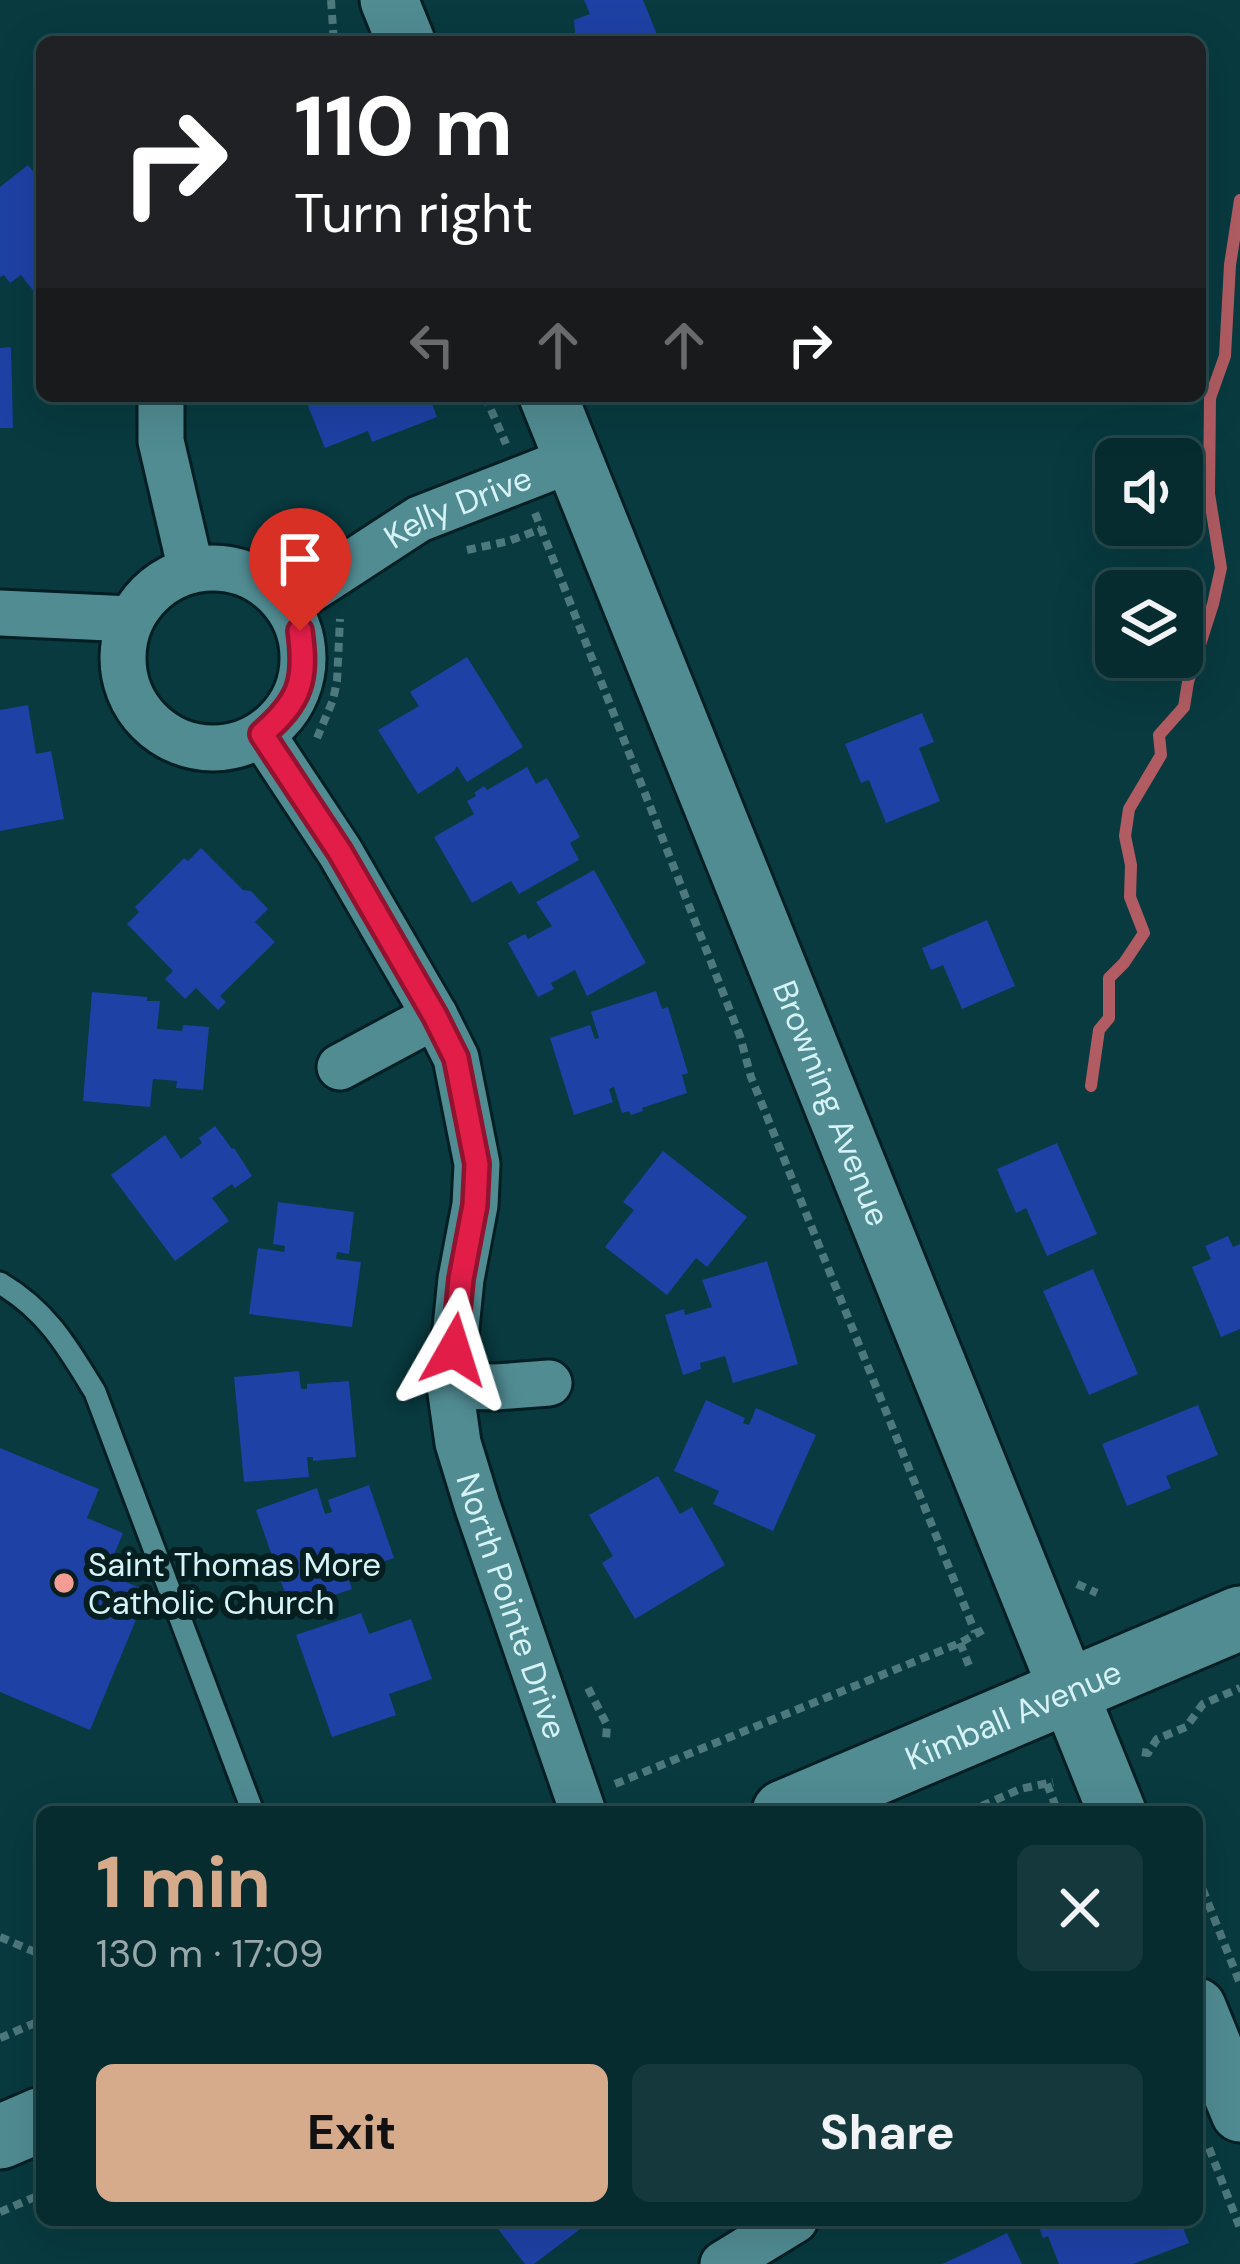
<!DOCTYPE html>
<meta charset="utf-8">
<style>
body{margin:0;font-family:"DM Sans",sans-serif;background:#14383b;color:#f1f3f6;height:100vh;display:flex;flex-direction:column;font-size:45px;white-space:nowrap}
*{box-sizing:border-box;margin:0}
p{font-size:39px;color:#98a7aa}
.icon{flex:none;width:66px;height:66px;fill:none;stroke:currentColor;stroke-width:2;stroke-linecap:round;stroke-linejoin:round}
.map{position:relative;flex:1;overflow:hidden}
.side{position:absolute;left:36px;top:1806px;width:1167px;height:420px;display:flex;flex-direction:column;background:#062c2f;border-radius:18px;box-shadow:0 12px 48px #0002,0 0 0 3px #27484b}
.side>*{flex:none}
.guide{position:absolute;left:36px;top:36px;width:1170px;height:366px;border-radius:18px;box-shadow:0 12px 48px #0002,0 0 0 3px #27484b;background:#202124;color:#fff;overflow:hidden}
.controls{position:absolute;left:1095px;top:438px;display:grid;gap:24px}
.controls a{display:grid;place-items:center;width:108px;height:108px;border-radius:18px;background:#062c2f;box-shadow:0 12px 48px #0002,0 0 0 3px #27484b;font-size:60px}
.pin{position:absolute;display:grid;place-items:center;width:102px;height:102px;color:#fff;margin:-123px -51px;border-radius:50% 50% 50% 0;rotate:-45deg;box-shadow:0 0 12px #0007}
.pin .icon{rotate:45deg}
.me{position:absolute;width:132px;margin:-66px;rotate:6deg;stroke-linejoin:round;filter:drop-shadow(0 0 9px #0008)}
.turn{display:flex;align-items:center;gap:42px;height:252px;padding:0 60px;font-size:54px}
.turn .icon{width:156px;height:156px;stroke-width:2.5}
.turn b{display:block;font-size:84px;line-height:102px}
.lanes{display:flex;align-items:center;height:114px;padding:0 60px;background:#0003;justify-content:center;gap:60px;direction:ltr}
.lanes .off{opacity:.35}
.round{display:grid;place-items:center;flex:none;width:126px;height:126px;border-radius:18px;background:#14383b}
.overview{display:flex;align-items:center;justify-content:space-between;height:204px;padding:0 60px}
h1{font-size:72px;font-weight:700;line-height:90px;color:#d6ab8b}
.button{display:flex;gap:24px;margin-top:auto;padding:24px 60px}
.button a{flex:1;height:138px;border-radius:18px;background:#d6ab8b;color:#111;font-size:48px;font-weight:700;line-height:138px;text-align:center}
.button a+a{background:#14383b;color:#f1f3f6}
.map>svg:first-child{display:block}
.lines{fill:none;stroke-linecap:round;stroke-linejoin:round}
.stream{stroke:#b05c62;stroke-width:12}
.building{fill:#1e41a5}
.service-casing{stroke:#001f23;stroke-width:27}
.minor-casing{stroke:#001f23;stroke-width:51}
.tertiary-casing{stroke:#001f23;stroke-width:63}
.secondary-casing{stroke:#001f23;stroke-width:69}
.path{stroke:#4d787c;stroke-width:8;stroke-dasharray:9 6;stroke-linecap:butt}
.service{stroke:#518c93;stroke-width:21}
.minor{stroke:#518c93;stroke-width:45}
.tertiary{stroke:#518c93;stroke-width:57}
.secondary{stroke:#518c93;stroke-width:63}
.route-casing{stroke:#92132f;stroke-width:30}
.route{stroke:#e11d48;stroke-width:21}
.poi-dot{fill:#f59c94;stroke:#051f21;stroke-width:4.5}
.labels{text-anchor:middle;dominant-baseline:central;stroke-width:12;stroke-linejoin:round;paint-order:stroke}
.street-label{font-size:33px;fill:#d6f3f7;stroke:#051f21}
.poi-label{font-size:33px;fill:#d6f3f7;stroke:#051f21;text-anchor:start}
</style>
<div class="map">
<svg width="1240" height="2264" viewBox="0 0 1240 2264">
<rect width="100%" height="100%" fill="#083a3f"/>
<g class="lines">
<polyline class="stream" points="1091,1086 1099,1030 1109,1018 1109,978 1124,963 1144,933 1130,897 1131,865 1125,836 1129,809 1161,755 1159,735 1184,707 1188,682 1213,604 1221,568 1209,494 1210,398 1225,356 1230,265 1240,200"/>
</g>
<g class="building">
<polygon points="584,0 643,0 660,42 576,42 574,20 590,14"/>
<polygon points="28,165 35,174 42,169 42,302 21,275 10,283 4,275 0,277 0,187"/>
<polygon points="11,347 13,428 0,428 0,348"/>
<polygon points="304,396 429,396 437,417 372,442 368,431 325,448"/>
<polygon points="467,657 523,747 467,782 457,766 454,771 418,794 378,730 419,706 410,692"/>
<polygon points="28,705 36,754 51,751 64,819 0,831 0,710"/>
<polygon points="922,713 934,742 919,748 940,801 886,823 869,780 861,783 845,744"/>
<polygon points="527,767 536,784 547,778 580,837 570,843 579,860 519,894 511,881 472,903 434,837 474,814 467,801 476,796 474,793 484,786 487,790"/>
<polygon points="201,848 243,890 251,891 268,909 255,922 275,942 220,996 226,1002 218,1010 196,988 185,999 165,979 173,971 127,924 139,912 135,907 184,858 188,861"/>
<polygon points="594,870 646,963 587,996 575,970 551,983 554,989 538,997 508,943 525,934 528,939 552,926 536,902"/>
<polygon points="987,920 1015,986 962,1009 943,965 931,970 922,948"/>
<polygon points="656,991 662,1009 668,1007 688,1073 682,1075 687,1093 642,1108 643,1111 631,1115 629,1111 622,1113 614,1087 609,1089 613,1102 574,1115 550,1038 590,1025 595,1039 599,1038 591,1012"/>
<polygon points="92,992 147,997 147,1001 160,1001 157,1029 182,1031 183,1025 209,1027 203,1090 176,1088 177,1081 153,1079 150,1107 83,1101"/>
<polygon points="215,1126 232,1149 234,1148 252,1176 235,1188 232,1184 212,1198 229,1221 175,1261 111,1175 165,1135 181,1159 202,1143 199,1138"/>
<polygon points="1057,1143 1097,1234 1047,1256 1026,1208 1016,1213 997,1169"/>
<polygon points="663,1151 747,1217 707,1267 696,1258 667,1295 605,1247 634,1210 623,1202"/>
<polygon points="278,1202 354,1212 349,1254 337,1252 336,1259 361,1262 352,1327 249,1314 258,1248 284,1252 285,1246 273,1244"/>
<polygon points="1228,1236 1233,1247 1240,1244 1240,1329 1221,1337 1192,1267 1211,1259 1205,1246"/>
<polygon points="767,1261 798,1364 733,1383 725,1356 700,1363 701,1369 683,1375 665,1315 684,1309 685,1315 712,1307 702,1280"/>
<polygon points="1093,1269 1138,1374 1089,1395 1043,1291"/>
<polygon points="299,1371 301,1389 307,1389 307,1384 349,1381 356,1457 313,1461 313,1457 307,1457 309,1477 244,1482 234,1377"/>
<polygon points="706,1400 745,1418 743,1423 749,1425 756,1408 816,1435 773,1531 713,1504 719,1491 674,1471"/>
<polygon points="1198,1405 1218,1455 1166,1476 1171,1488 1127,1506 1102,1444"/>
<polygon points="0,1448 99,1489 87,1518 123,1533 106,1574 148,1591 90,1730 0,1692"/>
<polygon points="658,1476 680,1514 692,1507 725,1565 635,1619 602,1563 613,1556 589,1515"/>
<polygon points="369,1485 394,1558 353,1572 348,1560 342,1562 352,1589 291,1610 256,1510 317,1488 325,1514 332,1512 328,1500"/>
<polygon points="361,1613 369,1634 411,1619 432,1679 389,1694 396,1715 332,1737 296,1635"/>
<polygon points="491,2220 592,2220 534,2264 525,2264"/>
<polygon points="1036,2220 1180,2220 1189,2243 1133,2264 1059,2264 1048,2236 1043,2238"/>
<polygon points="1007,2233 1022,2264 942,2264 964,2254"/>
</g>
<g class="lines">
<g class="service-casing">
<path id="service" d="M0 1283C47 1311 67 1346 95 1392L253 1812"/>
</g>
<g class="minor-casing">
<g id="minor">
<polyline points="161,396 161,441 191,570"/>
<circle cx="213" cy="658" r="90"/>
<path id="s1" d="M287 605 419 519 573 459"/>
<polyline points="0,613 131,619"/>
<path id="s2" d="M262 734 340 852 435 1016 456 1058 477 1164 475 1205 461 1279 450 1386 458 1443 477 1505 583 1812"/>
<polyline points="340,1067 435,1016"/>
<polyline points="450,1386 496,1387 549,1383"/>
<polyline points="723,2264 795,2220"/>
</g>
</g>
<g class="tertiary-casing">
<g id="tertiary">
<polyline points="389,0 406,42"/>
<path id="s3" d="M548 396 1117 1812"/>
<polyline points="1197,2007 1240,2113"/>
</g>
</g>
<g class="secondary-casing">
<g id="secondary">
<path id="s4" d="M784 1812 1240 1618"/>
<polyline points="0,2137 42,2119"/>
</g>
</g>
<g class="path">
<polyline points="331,0 334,42"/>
<polyline points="485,396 506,444"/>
<polyline points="535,513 740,1036 751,1077 975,1632"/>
<polyline points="467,550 509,541 541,529"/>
<polyline points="317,738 333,700 337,681 340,619"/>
<polyline points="1077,1584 1097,1593"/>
<polyline points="960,1643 970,1668"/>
<polyline points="588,1688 607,1725 606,1740"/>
<polyline points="1142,1752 1148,1753 1157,1739 1186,1727 1203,1704 1240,1688"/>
<polyline points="615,1784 960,1643 988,1627"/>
<polyline points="1047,1784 1058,1812"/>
<polyline points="968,1812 1020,1789 1053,1782"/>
<polyline points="1197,1875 1239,1981"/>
<polyline points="0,1937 42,1955"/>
<polyline points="0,2038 42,2020"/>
<polyline points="1209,2148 1240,2228"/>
<polyline points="0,2212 42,2194"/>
</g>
<use href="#service" class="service"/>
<use href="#minor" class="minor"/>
<use href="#tertiary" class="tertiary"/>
<use href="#secondary" class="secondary"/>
</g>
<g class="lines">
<g class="route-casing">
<path id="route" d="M300 631C307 681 300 701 262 734L340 852 435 1016 456 1058 477 1164 475 1205 461 1279 454 1350"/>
</g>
<use href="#route" class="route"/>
</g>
<circle class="poi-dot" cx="64" cy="1583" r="12"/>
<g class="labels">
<g class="street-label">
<text stroke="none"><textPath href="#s1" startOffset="198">Kelly Drive</textPath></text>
<text stroke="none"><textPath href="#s3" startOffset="762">Browning Avenue</textPath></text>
<text stroke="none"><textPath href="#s2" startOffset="939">North Pointe Drive</textPath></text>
<text stroke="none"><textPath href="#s4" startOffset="249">Kimball Avenue</textPath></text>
</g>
<g class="poi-label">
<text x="88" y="1564">Saint Thomas More<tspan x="88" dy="38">Catholic Church</tspan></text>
</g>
</g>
</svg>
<div class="controls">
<a><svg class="icon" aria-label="sound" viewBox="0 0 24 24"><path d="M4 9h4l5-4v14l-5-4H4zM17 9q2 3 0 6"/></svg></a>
<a><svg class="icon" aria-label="layers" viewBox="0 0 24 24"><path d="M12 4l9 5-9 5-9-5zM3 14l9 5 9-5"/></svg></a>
</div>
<div class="pin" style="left:300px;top:631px;background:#d93025"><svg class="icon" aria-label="arrive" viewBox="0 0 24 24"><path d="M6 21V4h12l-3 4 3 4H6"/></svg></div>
<svg class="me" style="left:454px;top:1350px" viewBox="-20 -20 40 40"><path d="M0-17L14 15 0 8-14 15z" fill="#e11d48" stroke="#fff" stroke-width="4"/></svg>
<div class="guide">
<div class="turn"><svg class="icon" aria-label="right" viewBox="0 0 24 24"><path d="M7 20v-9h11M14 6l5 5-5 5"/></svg><div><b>110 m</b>Turn right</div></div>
<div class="lanes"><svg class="icon off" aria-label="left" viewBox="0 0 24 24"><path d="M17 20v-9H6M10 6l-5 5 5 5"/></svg><svg class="icon off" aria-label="ahead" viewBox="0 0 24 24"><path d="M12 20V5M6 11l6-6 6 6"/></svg><svg class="icon off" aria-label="ahead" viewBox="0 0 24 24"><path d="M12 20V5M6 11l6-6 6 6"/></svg><svg class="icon" aria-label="right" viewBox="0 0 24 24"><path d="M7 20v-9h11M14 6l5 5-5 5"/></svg></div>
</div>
<section class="side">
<div class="overview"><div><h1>1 min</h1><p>130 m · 17:09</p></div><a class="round"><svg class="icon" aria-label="close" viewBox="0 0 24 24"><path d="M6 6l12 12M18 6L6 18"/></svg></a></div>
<div class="button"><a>Exit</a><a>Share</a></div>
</section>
</div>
